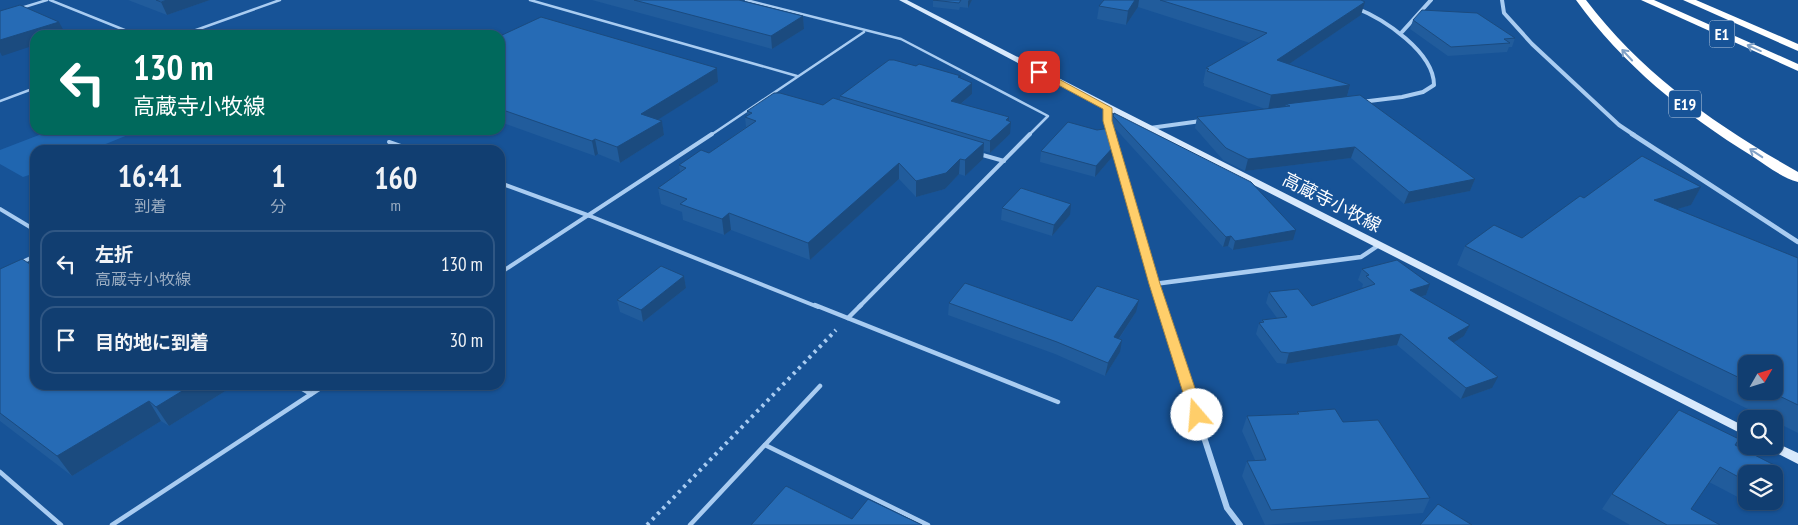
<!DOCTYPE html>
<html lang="ja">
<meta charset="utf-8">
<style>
body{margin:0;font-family:"PT Sans Narrow","Noto Sans JP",sans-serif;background:#1e4979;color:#f1f3f6;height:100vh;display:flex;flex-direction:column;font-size:19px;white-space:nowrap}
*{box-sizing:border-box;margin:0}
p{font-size:16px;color:#9caec3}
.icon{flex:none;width:28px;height:28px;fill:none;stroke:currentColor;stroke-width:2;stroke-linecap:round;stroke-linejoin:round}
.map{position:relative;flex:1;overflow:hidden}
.sheet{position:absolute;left:30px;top:145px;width:475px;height:245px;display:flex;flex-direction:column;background:#113e71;border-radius:15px;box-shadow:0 1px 4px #0004,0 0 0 1px #305784}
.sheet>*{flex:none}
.guide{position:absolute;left:30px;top:30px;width:475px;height:105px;border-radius:15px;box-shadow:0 1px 4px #0004,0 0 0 1px #305784;background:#00695c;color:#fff;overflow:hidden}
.needle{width:32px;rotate:51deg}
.fabs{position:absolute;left:1738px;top:355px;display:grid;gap:10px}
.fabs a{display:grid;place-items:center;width:45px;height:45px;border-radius:10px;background:#113e71;box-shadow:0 1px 4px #0004,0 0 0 1px #305784;font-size:25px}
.pin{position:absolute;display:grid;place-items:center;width:42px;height:42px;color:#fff;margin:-21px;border-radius:10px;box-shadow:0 2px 8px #0006}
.me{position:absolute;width:55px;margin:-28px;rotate:342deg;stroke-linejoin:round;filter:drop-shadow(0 0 4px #0008)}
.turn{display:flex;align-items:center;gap:18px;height:105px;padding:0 20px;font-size:22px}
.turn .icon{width:65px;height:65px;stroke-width:2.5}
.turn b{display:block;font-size:35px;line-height:42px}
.eta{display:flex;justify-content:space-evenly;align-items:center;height:85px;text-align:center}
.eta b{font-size:30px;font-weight:700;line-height:35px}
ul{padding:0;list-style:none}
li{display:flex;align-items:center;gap:15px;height:68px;margin:0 10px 8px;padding:0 10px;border:2px solid #305784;border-radius:15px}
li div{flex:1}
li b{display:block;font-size:19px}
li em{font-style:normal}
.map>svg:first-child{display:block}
.green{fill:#2066b0}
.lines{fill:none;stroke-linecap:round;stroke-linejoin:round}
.path{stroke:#a9ccf1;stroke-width:4;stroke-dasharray:3 4.5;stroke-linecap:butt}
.service-far2{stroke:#a9ccf1;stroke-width:2.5}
.service-far1{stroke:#a9ccf1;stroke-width:4}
.service{stroke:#a9ccf1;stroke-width:4.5}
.minor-far2{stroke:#a9ccf1;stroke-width:4}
.minor-far1{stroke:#a9ccf1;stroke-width:4.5}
.minor{stroke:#a9ccf1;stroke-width:6}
.secondary{fill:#d8e9fc;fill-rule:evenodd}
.motorway{fill:#fff;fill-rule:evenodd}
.wall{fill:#215c9c;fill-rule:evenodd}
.shaded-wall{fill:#1b4b7f}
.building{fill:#266bb5;stroke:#1b4b7f}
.oneway{stroke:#7fa0c6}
.route{fill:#ffce6a;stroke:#a68645}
.labels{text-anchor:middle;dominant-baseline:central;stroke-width:5;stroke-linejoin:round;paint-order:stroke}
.shield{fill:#175397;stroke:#b9cbe0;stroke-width:1}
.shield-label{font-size:16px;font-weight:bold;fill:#fff}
.street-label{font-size:18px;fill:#fff;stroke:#175397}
</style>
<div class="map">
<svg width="1798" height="525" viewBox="0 0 1798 525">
<rect width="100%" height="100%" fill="#175397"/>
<polygon class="green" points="52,130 140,130 91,150 35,150 35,173 23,177 0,164 0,150"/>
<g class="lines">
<polyline class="path" points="647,525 836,330"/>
<g class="service-far2">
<polyline points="50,0 137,35"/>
<polyline points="530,0 797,76"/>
<polyline points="746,0 901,39 1048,116 1029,135"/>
<polyline points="21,8 47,0"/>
<polyline points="182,35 280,0"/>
<polyline points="0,101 35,88"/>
<polyline points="711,135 864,32"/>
</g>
<g class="service-far1">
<polyline points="389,142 412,150"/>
<polyline points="979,154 1004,161"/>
<polyline points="500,183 590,216 818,307"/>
<polyline points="0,209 35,230"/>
<polyline points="20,263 35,256"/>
<polyline points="500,273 712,134"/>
<polyline points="859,307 1030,134"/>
</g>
<g class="service">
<polyline points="815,305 1058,402"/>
<polyline points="848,318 861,305"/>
<polyline points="296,385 311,394"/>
<polyline points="765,445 928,525"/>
<polyline points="0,472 61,525"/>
<polyline points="112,525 325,385"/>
<polyline points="690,525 820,386"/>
</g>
<g class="minor-far2">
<polyline points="1502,0 1504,13 1532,44 1619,125 1634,135"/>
<path d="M1356 8C1384 19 1434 52 1434 85L1423 92 1402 97 1361 102"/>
<polyline points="1402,32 1431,0"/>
<polyline points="1108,107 1107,121 1111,135"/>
<polyline points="1150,128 1201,121"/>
</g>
<g class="minor-far1">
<polyline points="1111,134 1161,307"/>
<polyline points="1632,134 1798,242"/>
<polyline points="1154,284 1361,257 1379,245"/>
</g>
<polyline class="minor" points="1161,305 1227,508 1240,525"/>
<g class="secondary">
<polygon points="899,0 907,0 1111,105 1746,427 1746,436 1105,109"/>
<polygon points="1774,442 1798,453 1798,464 1769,449 1767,446 1774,446"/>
</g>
<g class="motorway">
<path d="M1576 0H1586C1643 75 1717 126 1798 172V182C1782 178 1766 165 1752 156 1684 114 1623 65 1576 0Z"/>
<polygon points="1641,0 1654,0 1798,64 1798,71"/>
<polygon points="1683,0 1696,0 1798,44 1798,51"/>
</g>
</g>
<g class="wall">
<polygon points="128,0 210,0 167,15"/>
<polygon points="592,0 739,0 803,16 804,29 772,49"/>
<polygon points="933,0 972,0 968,8 960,7 959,10 933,7"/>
<polygon points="1104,0 1361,0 1361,15 1289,64 1350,85 1347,97 1475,179 1470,191 1404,204 1351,158 1245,171 1223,160 1195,128 1197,117 1265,109 1204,86 1204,83 1203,83 1206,68 1250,43 1138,7 1126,25 1097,19 1099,6"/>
<polygon points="1413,20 1515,38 1512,47 1509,47 1507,52 1448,56 1410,29"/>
<polygon points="500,36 717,68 718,82 658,119 662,121 664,135 620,163 598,154 595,156 500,122"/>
<polygon points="960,78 972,83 972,94 961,104 1009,117 1010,134 990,153 984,151 983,159 965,176 959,174 945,189 916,197 899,179 810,260 731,230 724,235 683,220 682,212 661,204 658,188 680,173 679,165 709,153 746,127 745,117 747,116 747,111 823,105 840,100 840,96"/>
<polygon points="1114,113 1293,240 1233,250 1228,246 1223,247 1112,125"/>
<polygon points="1041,151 1113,156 1095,177 1040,162"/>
<path d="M1701 187 1691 205 1676 209 1798 258V433L1774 421V419H1768L1457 265 1465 246 1522 238 1584 198ZM1746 364 1774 391H1746Z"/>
<polygon points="1002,208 1070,215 1052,236 1001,220"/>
<polygon points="0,269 35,385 235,385 169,426 161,421 72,476 0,421"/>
<polygon points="1362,269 1430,284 1426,295 1421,297 1470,325 1464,336 1454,342 1492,388 1461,399 1397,345 1286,364 1277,363 1256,334 1259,323 1261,323 1262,320 1277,318 1266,303 1269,292 1312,306 1363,288 1362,287 1363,284 1358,280"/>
<polygon points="684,276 686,288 643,322 620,312 617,300"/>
<polygon points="949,303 1072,321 1136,312 1119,339 1120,352 1105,376 1055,354 948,315"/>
<polygon points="1297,412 1343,422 1430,498 1423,513 1265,525 1242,476 1247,461 1255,460 1242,431 1247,416 1296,415"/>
<polygon points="1735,445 1746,474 1746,501 1754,501 1751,504 1709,482 1691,509 1720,525 1630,525 1602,509 1612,494"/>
</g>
<g class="shaded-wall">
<polygon points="167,0 210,0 167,15 161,2"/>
<polygon points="969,0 972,0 968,8 968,1"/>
<polygon points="1135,0 1139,0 1138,7 1126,25 1128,11"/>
<polygon points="1365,2 1361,15 1273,75 1277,60"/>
<polygon points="803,16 804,29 772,49 771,36"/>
<polygon points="59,22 66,35 35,35 35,45 2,56 0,52 0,40"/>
<polygon points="717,68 718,82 643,129 641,114"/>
<polygon points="972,83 972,94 950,113 951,101"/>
<polygon points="1350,85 1346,100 1286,104 1285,108 1268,110 1271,95"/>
<polygon points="1009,117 1009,124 1011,122 1010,134 990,153 990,141"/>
<polygon points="662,121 664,135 620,163 617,147"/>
<polygon points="595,139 598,154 595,156 592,141"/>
<polygon points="984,143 983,159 965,176 965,160"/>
<polygon points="1115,145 1113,156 1095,177 1096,166"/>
<polygon points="1355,147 1351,158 1245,171 1248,159"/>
<polygon points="960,159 959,174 945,189 916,197 916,181"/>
<polygon points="899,163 899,179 810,260 808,243"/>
<polygon points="1475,179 1470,191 1404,204 1409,192"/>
<polygon points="1701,187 1691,205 1643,219 1654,200"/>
<polygon points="1071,204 1070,215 1052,236 1054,225"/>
<polygon points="729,213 731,230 724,235 722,219"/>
<polygon points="1296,230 1293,240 1233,250 1235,241"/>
<polygon points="1231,236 1228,246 1223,247 1226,237"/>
<polygon points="684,276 686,288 643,322 641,310"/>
<polygon points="1430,284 1426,295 1405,301 1410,290"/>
<polygon points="1139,300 1136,312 1112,349 1114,337"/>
<polygon points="1470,325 1464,336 1443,349 1448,338"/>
<polygon points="1401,334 1397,345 1286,364 1289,353"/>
<polygon points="1122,340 1120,352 1105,376 1108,363"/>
<polygon points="1498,377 1492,388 1461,399 1466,388"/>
<polygon points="192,385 235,385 169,426 156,407"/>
<polygon points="149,401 161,421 72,476 57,456"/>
</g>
<g class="building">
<polygon points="156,0 167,0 161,2"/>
<polygon points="634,0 739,0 803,16 771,36"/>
<polygon points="933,0 961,0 959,3"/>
<polygon points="1104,0 1135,0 1128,11 1099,6"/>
<polygon points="1160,0 1361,0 1365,2 1277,60 1350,85 1271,95 1207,71 1209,69 1206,68 1267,33"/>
<polygon points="20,5 59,22 0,40 0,11"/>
<polygon points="1422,10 1477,13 1515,38 1504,39 1510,43 1451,47 1413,20"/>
<polygon points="541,17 717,68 641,114 662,121 617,147 595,139 592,141 500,109 500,36"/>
<polygon points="889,60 894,60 916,66 919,64 961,76 958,77 972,83 951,101 1009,117 1006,120 1011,122 990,141 840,96"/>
<polygon points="774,93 780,93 823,105 833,98 984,143 965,160 960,159 946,173 916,181 899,163 808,243 729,213 722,219 680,204 687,199 658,188 686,168 679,165 701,150 709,153 756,121 745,117 752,113 747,111"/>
<polygon points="1360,95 1475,179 1409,192 1355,147 1248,159 1226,148 1197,117 1290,106 1286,104"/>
<polygon points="1114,113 1251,182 1296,230 1235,241 1231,236 1226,237 1113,116"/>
<polygon points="1068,122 1097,130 1110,128 1115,145 1096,166 1041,151"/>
<polygon points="1642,156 1701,187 1654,200 1798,258 1798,405 1769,391 1774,391 1774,364 1746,364 1746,381 1465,246 1494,225 1522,238 1580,196 1584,198"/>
<polygon points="1021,188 1071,204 1054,225 1002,208"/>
<polygon points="22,259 33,266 35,265 35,385 192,385 156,407 149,401 57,456 0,413 0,269"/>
<polygon points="1397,260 1430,284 1410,290 1470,325 1448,338 1498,377 1466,388 1401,334 1289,353 1281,352 1259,323 1264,322 1262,320 1287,317 1269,292 1298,289 1312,306 1375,284 1366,276 1369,275 1362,269"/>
<polygon points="661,266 684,276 641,310 617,300"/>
<polygon points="965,283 1072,321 1097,286 1139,300 1114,337 1122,340 1108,363 1057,342 949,303"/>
<polygon points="1335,409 1343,422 1378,420 1430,498 1271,510 1247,461 1266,460 1247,416 1299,414 1297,412"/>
<polygon points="1679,410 1739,439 1735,445 1778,467 1773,474 1746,474 1746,481 1720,467 1691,509 1720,525 1667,525 1612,494"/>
<polygon points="786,486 852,519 868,499 922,525 751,525"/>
<polygon points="1438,504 1472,525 1420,525"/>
</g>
<defs><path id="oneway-shaft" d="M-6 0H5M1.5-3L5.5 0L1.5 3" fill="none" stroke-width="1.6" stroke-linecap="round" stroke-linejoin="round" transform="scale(1.25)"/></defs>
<g class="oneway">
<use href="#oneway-shaft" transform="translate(1754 48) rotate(-156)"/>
<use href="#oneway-shaft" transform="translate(1627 55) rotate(-133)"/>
<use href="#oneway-shaft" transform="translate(1756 153) rotate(-147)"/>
</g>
<polygon class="route" points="1036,70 1042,70 1112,108 1112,121 1160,284 1204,415 1202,418 1197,420 1190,415 1149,284 1103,121 1103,109 1036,73"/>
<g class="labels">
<g class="shield">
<rect x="1709.5" y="20.5" width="25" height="27" rx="4"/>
<rect x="1669" y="90.5" width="32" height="27" rx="4"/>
</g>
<g class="shield-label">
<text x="1722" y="34">E1</text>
<text x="1685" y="104">E19</text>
</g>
<g class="street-label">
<text transform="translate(1332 202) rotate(27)">高蔵寺小牧線</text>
</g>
</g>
</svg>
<div class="fabs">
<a><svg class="needle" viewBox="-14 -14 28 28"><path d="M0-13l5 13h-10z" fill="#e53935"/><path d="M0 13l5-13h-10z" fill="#9caec3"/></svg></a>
<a><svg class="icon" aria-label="search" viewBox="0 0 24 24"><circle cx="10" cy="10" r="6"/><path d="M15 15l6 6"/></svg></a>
<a><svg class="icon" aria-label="layers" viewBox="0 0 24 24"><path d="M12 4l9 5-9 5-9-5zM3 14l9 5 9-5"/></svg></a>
</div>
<div class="pin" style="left:1039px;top:72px;background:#d93025"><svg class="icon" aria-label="arrive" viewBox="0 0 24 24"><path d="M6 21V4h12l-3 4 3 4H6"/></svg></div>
<svg class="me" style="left:1197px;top:415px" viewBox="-20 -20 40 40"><circle r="19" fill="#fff"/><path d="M0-13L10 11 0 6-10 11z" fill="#ffce6a"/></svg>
<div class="guide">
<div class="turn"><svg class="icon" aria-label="left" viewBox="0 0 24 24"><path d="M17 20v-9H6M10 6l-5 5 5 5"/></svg><div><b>130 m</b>高蔵寺小牧線</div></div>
</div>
<section class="sheet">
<div class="eta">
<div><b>16:41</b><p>到着</p></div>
<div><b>1</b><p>分</p></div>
<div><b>160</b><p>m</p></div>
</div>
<ul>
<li><svg class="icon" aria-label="left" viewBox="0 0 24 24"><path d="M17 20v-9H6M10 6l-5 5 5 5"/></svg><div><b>左折</b><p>高蔵寺小牧線</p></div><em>130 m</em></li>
<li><svg class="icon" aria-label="arrive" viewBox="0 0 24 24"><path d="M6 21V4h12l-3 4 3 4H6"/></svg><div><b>目的地に到着</b></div><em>30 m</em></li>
</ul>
</section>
</div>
